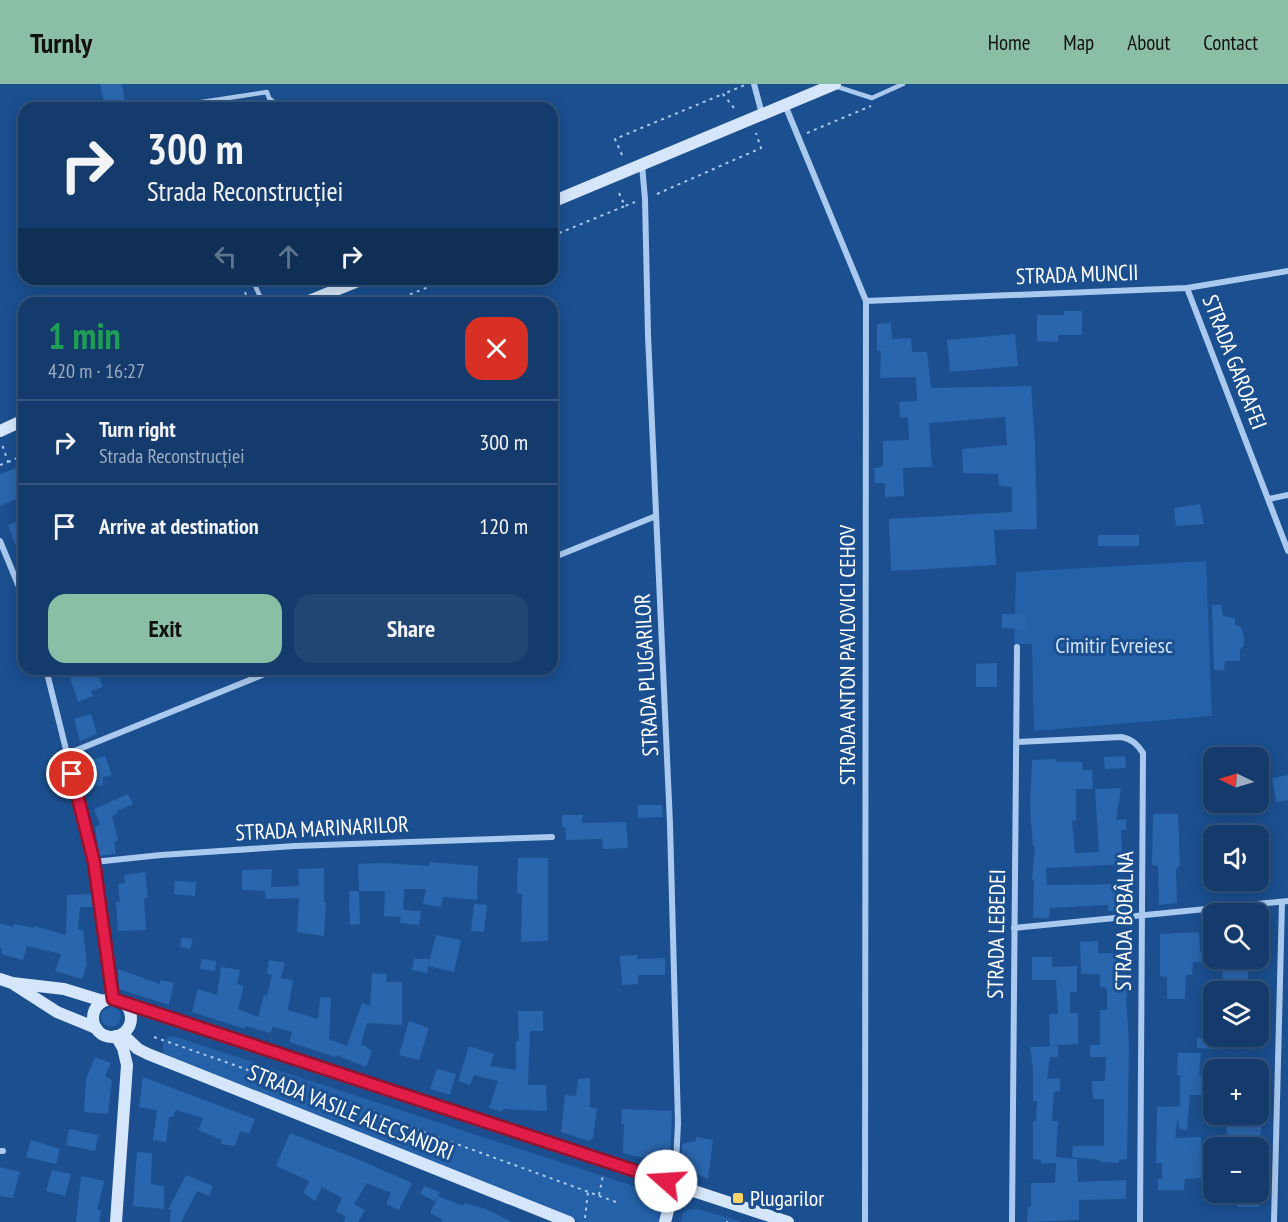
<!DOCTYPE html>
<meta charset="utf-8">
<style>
body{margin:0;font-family:"PT Sans Narrow",sans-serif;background:#214673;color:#f1f3f6;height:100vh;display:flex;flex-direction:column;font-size:22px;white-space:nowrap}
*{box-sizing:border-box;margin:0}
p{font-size:20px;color:#9dadc1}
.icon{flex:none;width:33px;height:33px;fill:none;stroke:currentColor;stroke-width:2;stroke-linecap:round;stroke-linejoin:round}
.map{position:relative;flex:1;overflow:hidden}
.side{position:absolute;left:18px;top:213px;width:540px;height:378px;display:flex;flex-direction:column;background:#143b6b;border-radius:18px;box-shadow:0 3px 15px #0003,0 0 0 2px #33557e}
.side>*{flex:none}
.hud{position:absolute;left:18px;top:18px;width:540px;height:183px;border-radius:18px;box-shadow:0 3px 15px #0003,0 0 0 2px #33557e;background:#143b6b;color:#f1f3f6;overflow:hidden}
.needle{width:39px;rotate:275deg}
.controls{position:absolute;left:1203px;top:663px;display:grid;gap:12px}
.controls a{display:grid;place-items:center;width:66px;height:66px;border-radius:12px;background:#143b6b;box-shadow:0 3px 15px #0003,0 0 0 2px #33557e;font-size:30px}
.pin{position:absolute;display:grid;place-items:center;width:51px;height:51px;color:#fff;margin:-26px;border:3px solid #fff;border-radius:50%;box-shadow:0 2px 6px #0007}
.me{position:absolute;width:66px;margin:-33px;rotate:289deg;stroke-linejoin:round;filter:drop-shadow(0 0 4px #0008)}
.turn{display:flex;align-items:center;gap:21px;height:126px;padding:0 30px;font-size:27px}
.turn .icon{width:78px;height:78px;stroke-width:2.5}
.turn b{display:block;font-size:42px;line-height:51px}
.lanes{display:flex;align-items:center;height:57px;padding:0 30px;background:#0003;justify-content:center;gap:30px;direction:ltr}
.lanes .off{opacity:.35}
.round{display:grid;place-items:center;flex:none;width:63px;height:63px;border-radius:18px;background:#214673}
.overview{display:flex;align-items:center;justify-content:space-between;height:102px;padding:0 30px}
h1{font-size:36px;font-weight:700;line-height:45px;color:#1e9e55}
.cta{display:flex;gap:12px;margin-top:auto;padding:12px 30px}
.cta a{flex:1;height:69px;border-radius:18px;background:#8abfa5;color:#111;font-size:24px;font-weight:700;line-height:69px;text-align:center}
.cta a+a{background:#214673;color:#f1f3f6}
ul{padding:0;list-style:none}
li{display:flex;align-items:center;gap:18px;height:84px;padding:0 30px;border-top:2px solid #33557e}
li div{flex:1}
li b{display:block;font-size:22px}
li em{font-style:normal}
header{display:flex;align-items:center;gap:36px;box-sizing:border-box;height:84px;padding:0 30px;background:#8abfa5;color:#111}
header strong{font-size:28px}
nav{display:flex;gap:33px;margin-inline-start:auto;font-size:21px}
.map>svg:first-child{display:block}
.green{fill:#2461a8}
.building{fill:#2a66ad}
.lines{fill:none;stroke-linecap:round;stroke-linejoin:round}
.path{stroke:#a9c9ee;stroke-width:2;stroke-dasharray:3 4.5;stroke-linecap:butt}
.lane{stroke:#a9c9ee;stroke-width:4.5}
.street{stroke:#a9c9ee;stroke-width:6}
.secondary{stroke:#d6e6fa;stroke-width:12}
.route-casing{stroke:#92132f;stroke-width:15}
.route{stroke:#e11d48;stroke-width:10}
.poi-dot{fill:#ffd166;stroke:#1b4f8f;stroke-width:2}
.labels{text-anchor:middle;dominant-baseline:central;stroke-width:6;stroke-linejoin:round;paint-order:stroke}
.street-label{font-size:22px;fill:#fff;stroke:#1b4f8f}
.park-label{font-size:22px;fill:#cfe3fa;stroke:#1b4f8f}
.poi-label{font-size:22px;fill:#fff;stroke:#1b4f8f;text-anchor:start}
</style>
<header>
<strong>Turnly</strong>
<nav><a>Home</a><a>Map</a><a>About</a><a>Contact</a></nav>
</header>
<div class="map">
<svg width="1288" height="1138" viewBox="0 0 1288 1138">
<rect width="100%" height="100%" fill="#1b4f8f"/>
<g class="green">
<polygon points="1206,477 1212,632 1034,647 1032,560 1014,560 1016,488"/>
<circle cx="111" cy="933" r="10"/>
<path d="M173 952 652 1108C668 1116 663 1123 660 1138H580L163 971V959L168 953Z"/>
<polygon points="689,1125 698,1125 742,1138 681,1138 683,1129"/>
</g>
<g class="building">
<polygon points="100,0 122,0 126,24 105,24"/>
<polygon points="1064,227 1082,227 1082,251 1058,251 1058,258 1037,257 1037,231 1064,231"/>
<polygon points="891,239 892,255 911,254 912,268 927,268 931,304 1031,302 1035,360 1037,445 994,446 996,481 891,487 889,435 1012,428 1012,403 999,402 998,390 963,389 962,365 1007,361 1005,333 929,339 932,383 903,384 904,412 885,413 885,399 875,399 874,384 883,383 883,357 909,356 908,333 900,334 899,318 917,317 916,293 880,294 881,267 877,267 877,240"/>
<polygon points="1015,250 1018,282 950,288 947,256"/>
<polygon points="24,381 24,412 0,422 0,390"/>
<polygon points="1200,420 1204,440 1176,442 1174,424"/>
<polygon points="24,435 24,459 16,462 8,441"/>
<rect x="1098" y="451" width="41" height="11"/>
<polygon points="1212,521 1221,521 1223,532 1235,534 1235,541 1241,543 1244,553 1244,561 1240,566 1240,577 1225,577 1224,586 1214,586"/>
<polygon points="1002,530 1027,530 1026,545 1002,544"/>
<polygon points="997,579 997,603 976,603 976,580"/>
<polygon points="97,587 103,603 91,607 93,612 78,618 70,594"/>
<polygon points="91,630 97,650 80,657 74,635"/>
<polygon points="105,672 112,691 103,693 103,701 86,704 81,679"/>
<polygon points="1125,672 1126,684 1105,685 1104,673"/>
<polygon points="1056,675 1056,678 1082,678 1083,686 1092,686 1093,705 1076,705 1076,736 1072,737 1075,769 1099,768 1095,705 1121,704 1116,736 1126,735 1126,746 1121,746 1122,767 1125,767 1126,780 1046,784 1047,801 1127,800 1128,826 1108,827 1108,821 1050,824 1049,834 1033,834 1034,796 1032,796 1035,762 1033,762 1030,725 1032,676"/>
<polygon points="1288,691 1288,716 1276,718 1272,694"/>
<polygon points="128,710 133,720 117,727 117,730 112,732 118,756 114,758 116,770 99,772 95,742 100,741 94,725"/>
<polygon points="638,721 662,721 663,733 638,734"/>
<polygon points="1153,730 1178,730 1180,781 1176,786 1177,819 1159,821 1158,782 1152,781"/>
<polygon points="562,731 583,731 582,739 626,738 628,764 603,765 602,755 566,756 565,743 562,743"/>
<polygon points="518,774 548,774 548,857 521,858 522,810 517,809"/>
<polygon points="430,778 478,782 477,816 443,813 441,823 423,820 426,805 404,805 403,826 421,827 419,841 400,839 401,833 384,832 385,807 359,807 358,780 384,779 429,782"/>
<polygon points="324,784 324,818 326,818 324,852 297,848 299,814 266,815 265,807 242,806 242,786 272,785 271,803 299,802 298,785"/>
<polygon points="145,788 148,814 144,814 146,846 118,847 116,818 120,818 118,800 125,799 124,791"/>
<polygon points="175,797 196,798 195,812 174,810"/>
<polygon points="349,807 359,807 360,840 350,841"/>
<polygon points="92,810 93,823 80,823 78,845 83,846 87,881 82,895 55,887 61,870 27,862 23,876 1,870 2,864 0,864 0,839 13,843 14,840 34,844 35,842 66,851 67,811"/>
<polygon points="474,820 487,821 484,848 471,847"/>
<polygon points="1199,848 1200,868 1214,867 1214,879 1193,878 1192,891 1186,891 1185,915 1167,915 1167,893 1160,892 1160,850"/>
<polygon points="436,851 461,856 454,888 428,882"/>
<polygon points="182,853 193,855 190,865 180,863"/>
<polygon points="1098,857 1098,869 1127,870 1127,913 1126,913 1129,960 1127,1075 1119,1076 1119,1079 1100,1078 1100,1076 1072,1073 1073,1062 1104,1062 1104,1015 1093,1015 1092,997 1105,997 1106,973 1090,973 1090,961 1100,961 1100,926 1107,926 1107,904 1100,903 1100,890 1081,890 1080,858"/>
<polygon points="637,871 637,875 665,874 665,891 638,891 638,900 622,901 620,872"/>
<polygon points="1032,873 1052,873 1052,883 1077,882 1077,908 1070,908 1070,929 1078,929 1078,960 1050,962 1049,930 1058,930 1056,896 1032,896"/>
<polygon points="1223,874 1248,874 1248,896 1259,897 1259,908 1222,908"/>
<polygon points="202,875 216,877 215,887 200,885"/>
<polygon points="414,875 429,875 427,889 412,886"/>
<polygon points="269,876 285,879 281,894 293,896 288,926 318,935 320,913 331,914 329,955 347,962 362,919 370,922 372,889 387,890 386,898 402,898 402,941 367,939 361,960 372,967 366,983 336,971 335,973 289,958 292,948 273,943 270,949 245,942 245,945 192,928 198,905 217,911 221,883 240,886 237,900 244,902 238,925 258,933 264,911 267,912 272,891 267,890"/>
<polygon points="118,885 160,900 160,896 174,899 169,921 119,905"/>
<polygon points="518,927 543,927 543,947 530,947 528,1001 546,1001 547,1027 503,1025 502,1028 489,1024 498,997 474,991 470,1001 458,997 469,962 494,970 490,982 516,986 516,957 519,957"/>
<polygon points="409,937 429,944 419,976 399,971"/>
<polygon points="1197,954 1212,954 1212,965 1197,964"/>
<polygon points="1058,962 1058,973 1050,973 1047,995 1060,994 1060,1007 1054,1008 1052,1037 1058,1037 1056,1073 1077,1075 1078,1098 1126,1096 1126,1115 1079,1116 1079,1136 1027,1138 1028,1123 1031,1123 1031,1099 1055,1099 1056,1079 1041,1080 1041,1076 1033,1075 1033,1037 1036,1037 1037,1017 1033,1017 1033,985 1030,963"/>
<polygon points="1178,969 1201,969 1199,991 1205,992 1204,1011 1190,1011 1187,1046 1179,1045 1178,1032 1175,1054 1201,1053 1201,1094 1185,1095 1184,1106 1158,1106 1158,1095 1162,1095 1162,1079 1156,1079 1157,1023 1180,1022 1180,991 1177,991"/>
<polygon points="95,973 111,979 105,992 112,996 108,1030 84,1028 86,995"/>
<polygon points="1223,974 1263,976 1263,986 1223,986"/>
<polygon points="437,985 456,990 450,1011 430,1005"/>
<polygon points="143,993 255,1035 249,1050 240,1047 235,1062 221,1060 222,1056 198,1046 203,1034 176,1026 173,1033 169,1033 166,1058 153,1056 157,1026 139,1023"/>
<polygon points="590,994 590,1023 597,1025 593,1054 589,1057 561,1048 565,1011 576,1012 578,995"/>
<polygon points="622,1025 672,1027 670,1084 648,1078 648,1075 623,1069 624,1040 621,1040"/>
<polygon points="1227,1042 1261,1043 1260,1055 1239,1054 1238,1064 1226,1064"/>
<polygon points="69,1045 98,1051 95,1067 66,1061"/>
<polygon points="290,1049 355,1074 412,1099 399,1126 386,1120 391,1109 367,1099 354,1120 365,1126 358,1138 343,1138 346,1133 336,1127 342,1114 322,1103 315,1117 303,1109 309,1097 276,1082"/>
<polygon points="696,1053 713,1056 708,1095 681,1083 682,1060 696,1057"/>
<polygon points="31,1056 60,1065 56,1080 26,1073"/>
<polygon points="137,1068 152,1069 151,1100 164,1102 164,1125 133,1122"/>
<polygon points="0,1083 20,1088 13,1114 0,1112"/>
<polygon points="52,1086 71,1090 65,1112 46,1107"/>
<polygon points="186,1091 213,1102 209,1112 197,1107 181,1138 170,1138 171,1126 168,1126"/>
<polygon points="81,1092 104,1097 97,1126 101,1126 99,1138 76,1138"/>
<polygon points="424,1102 440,1108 435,1117 420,1110"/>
<polygon points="1238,1109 1259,1109 1259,1123 1237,1123"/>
<polygon points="438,1112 463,1122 464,1119 486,1125 512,1138 441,1138 442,1135 430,1129"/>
</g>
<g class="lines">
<g class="path">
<polyline points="734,24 723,10 745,1"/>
<polyline points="807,49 871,22"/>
<polyline points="622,71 615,55 723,10"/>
<polyline points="619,109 625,122 635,118"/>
<polyline points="657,110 761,64 756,49"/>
<polyline points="552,152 625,122"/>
<polyline points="245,208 249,219"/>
<polyline points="389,219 448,195"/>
<polyline points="8,378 24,371"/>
<polyline points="0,381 8,378 2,360"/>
<polyline points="154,953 377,1031 616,1118"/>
<polyline points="599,1111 603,1091"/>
<polyline points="585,1134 588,1107"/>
<polyline points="726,1138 728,1138"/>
</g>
<g class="lane">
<polyline points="835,2 872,14 903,0"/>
<polyline points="179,24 182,21 267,8 269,14 280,24"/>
<polyline points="252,195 263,219"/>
</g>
<g class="street">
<polyline points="754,0 762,30"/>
<polyline points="785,21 866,217 865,1138"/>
<polyline points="642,81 645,115 648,251 670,740 678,1039 675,1100"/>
<polyline points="1187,204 1288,467"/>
<polyline points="866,217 1187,204 1288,187"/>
<polyline points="1269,415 1288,411"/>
<polyline points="0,457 24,515"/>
<polyline points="552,474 656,432"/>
<polyline points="46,585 94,778 113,915"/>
<path d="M1017 658 1121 653C1132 655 1137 660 1143 669L1140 1138"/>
<polyline points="67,670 277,585"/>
<polyline points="94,778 161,771 295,762 552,753"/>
<polyline points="1014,844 1288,817"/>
<polyline points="0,1067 3,1067"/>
<polyline points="1012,1138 1017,563"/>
<polyline points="1274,1138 1282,818"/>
</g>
<g class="secondary">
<polyline points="552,118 835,0"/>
<polyline points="304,219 363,195"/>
<polyline points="0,347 24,336"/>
<polyline points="0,895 12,899 64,905 103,917"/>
<polyline points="15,901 57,928 96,944"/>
<circle cx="112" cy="934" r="19"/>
<polyline points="125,920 788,1138"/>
<polyline points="122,950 138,965 148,970 569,1138"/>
<polyline points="116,1138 127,981 123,964 116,952"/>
<polyline points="665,1138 675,1100"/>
</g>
</g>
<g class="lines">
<g class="route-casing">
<polyline id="route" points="72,690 94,778 113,915 666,1097"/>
</g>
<use href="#route" class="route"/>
</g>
<rect class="poi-dot" x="732" y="1108" width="12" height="12" rx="3"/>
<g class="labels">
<g class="street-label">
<text transform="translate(1077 190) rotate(-2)">STRADA MUNCII</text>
<text transform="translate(1235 278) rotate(69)">STRADA GAROAFEI</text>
<text transform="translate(847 571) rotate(-90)">STRADA ANTON PAVLOVICI CEHOV</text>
<text transform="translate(646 591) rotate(-93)">STRADA PLUGARILOR</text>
<text transform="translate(322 744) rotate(-3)">STRADA MARINARILOR</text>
<text transform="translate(1124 837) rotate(-89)">STRADA BOBÂLNA</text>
<text transform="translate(996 850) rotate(-89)">STRADA LEBEDEI</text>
<text transform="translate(351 1028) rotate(22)">STRADA VASILE ALECSANDRI</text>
</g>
<g class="park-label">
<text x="1114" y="561">Cimitir Evreiesc</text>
</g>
<g class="poi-label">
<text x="750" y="1114">Plugarilor</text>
</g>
</g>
</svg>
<div class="controls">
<a><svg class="needle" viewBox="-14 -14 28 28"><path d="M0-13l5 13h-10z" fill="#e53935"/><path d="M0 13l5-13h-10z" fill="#9dadc1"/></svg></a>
<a><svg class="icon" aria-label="sound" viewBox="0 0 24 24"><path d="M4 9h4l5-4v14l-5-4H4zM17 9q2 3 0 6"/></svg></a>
<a><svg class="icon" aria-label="search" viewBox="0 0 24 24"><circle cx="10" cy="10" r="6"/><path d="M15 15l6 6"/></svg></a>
<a><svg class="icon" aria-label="layers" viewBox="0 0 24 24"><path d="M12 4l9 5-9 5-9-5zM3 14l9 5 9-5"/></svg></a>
<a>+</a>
<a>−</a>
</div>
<div class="pin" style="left:72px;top:690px;background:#d93025"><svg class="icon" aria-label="arrive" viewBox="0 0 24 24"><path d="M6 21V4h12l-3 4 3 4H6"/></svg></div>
<svg class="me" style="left:666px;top:1097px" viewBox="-20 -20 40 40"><circle r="19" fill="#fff"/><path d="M0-13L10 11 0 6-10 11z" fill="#e11d48"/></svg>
<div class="hud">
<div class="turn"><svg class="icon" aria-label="right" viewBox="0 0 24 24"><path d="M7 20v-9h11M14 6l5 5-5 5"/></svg><div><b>300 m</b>Strada Reconstrucției</div></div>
<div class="lanes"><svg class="icon off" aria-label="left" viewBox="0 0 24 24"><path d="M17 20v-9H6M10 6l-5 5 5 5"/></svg><svg class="icon off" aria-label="ahead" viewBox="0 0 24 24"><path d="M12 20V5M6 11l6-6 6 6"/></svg><svg class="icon" aria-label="right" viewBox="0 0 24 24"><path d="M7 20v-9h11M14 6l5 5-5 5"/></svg></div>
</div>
<section class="side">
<div class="overview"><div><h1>1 min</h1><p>420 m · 16:27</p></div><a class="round" style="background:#d93025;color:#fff"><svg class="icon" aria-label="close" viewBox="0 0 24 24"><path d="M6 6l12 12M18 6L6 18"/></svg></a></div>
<ul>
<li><svg class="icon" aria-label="right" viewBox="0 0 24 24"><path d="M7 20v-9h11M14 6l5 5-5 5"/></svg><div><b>Turn right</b><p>Strada Reconstrucției</p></div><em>300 m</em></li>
<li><svg class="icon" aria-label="arrive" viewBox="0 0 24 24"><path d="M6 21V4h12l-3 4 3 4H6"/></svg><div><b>Arrive at destination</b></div><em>120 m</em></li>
</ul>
<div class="cta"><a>Exit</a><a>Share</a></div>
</section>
</div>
